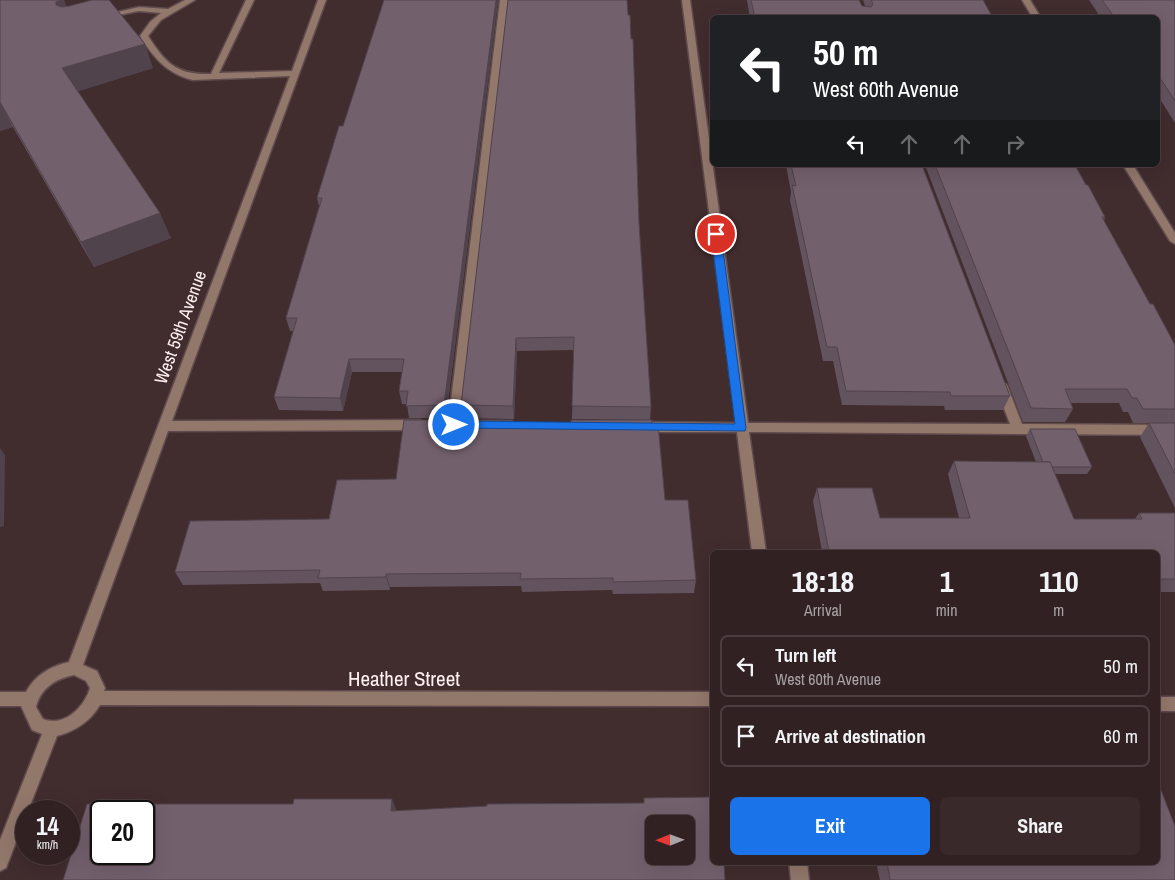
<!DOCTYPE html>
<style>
body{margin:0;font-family:"Archivo Narrow",sans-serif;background:#39292a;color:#f1f3f6;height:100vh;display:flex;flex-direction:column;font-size:19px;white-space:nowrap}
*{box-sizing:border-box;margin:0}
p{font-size:16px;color:#a8a3a5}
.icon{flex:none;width:28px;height:28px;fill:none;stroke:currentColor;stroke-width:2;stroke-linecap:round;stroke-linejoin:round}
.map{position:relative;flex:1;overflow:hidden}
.details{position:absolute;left:710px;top:550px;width:450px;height:315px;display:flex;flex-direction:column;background:#312122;border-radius:8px;box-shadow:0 5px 20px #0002,0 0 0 1px #4c3e40}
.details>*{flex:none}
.guide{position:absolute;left:710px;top:15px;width:450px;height:152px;border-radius:8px;box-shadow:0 5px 20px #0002,0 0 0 1px #4c3e40;background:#202124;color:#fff;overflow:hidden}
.needle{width:32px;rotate:269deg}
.controls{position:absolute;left:645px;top:815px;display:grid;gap:10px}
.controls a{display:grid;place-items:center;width:50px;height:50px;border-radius:8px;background:#312122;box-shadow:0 5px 20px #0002,0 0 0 1px #4c3e40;font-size:25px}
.speed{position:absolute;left:15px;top:800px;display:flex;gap:10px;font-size:25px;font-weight:700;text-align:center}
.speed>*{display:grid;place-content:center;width:65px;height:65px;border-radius:50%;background:#312122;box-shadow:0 5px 20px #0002,0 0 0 1px #4c3e40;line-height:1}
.speed small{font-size:12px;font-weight:400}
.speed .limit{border:2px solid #111;border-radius:8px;background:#fff;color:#111}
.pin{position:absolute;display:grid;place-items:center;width:42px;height:42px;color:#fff;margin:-21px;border:2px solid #fff;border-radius:50%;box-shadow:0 1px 5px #0007}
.me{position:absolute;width:55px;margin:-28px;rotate:90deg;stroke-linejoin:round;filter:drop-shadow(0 0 4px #0008)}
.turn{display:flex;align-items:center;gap:18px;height:105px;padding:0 20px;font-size:22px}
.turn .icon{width:65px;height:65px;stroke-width:2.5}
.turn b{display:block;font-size:35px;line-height:42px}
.lanes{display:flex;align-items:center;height:48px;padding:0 20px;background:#0003;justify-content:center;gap:25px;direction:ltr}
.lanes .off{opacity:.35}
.eta{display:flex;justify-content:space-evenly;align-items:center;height:85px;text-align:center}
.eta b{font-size:30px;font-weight:700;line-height:35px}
.button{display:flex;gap:10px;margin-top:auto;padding:10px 20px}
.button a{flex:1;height:58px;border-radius:8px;background:#1a73e8;color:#fff;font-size:20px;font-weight:700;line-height:58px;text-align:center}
.button a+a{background:#39292a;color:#f1f3f6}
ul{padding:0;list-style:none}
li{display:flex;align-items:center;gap:15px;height:62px;margin:0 10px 8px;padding:0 10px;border:2px solid #4c3e40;border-radius:8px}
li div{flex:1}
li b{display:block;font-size:19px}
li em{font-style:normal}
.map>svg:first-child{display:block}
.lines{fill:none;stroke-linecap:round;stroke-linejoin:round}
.minor-casing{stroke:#5f4b4d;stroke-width:3}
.minor{fill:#92776b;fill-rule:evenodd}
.wall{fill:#63535e}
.shaded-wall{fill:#50434c}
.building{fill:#73606d;stroke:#50434c;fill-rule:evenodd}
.route{fill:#1a73e8;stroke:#114b97}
.labels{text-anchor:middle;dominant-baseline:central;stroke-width:4.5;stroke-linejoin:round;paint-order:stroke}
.street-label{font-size:18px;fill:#feeff0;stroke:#412c2e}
.near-street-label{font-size:21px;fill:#feeff0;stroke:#412c2e}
</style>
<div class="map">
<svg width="1175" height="880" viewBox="0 0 1175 880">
<rect width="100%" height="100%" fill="#412c2e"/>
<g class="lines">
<g class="minor-casing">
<g id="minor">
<path d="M185 0H195L161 20 148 36C166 64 177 75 211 74L246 0H254L219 73 292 71 318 0H326L172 421 420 420 424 422 426 425 424 428 420 430 168 431 83 665 97 671 105 688 104 691 712 692V706L100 705C90 722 75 731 57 736L28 811H26V816L6 868 0 871V840L42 734 32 730 21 706H0V692H26C35 675 51 666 69 662L290 76 193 80C167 74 153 57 140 36L150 22 161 13 139 11 104 18 100 16 139 7 168 9ZM74 675 86 681 90 688C84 708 64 727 43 719L36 707C41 688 55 679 74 675Z"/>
<polygon points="500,0 508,0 460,425 458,428 450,428 448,425"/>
<polygon points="682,0 690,0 748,423 1010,424 995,385 1001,381 1007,385 1022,424 1175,425 1175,435 749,432 766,552 752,552 737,432 643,432 639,430 637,427 639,424 643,422 736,423"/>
<polygon points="1022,0 1030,0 1041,18 1033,18"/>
<polygon points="1123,165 1133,165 1175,233 1175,244 1170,241"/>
<rect x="1158" y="697" width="17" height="14"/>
<polygon points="789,862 807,862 809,880 791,880"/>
</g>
</g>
<use href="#minor" class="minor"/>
</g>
<g class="wall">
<polygon points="0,0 67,7 153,68 78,91 171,238 94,267 13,127 0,131"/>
<polygon points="384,0 498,0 446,418 409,418 407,404 402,404 399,391 402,372 352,372 343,411 279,410 274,397 293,331 290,331 286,318 319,206 317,198 343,126"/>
<polygon points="508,0 639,223 651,407 650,420 572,419 574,350 517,351 514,419 463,418 461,405"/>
<polygon points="747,0 859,0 862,6 865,6 863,0 983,0 993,18 750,18"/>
<polygon points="1089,0 1175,0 1175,123 1158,96 1158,18 1101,18"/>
<polygon points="786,165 922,165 1010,396 1003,410 945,410 944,406 842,405 833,361 823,361 790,200 791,192"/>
<polygon points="925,165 1075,165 1086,185 1105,217 1104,221 1150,304 1175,345 1175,508 1140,437 1149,423 1133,423 1128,412 1123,412 1119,403 1071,403 1073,409 1065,422 1023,422"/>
<polygon points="513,420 513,425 652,424 665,500 696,580 694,593 613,594 612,590 522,592 521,586 390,587 390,590 323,591 320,583 183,585 175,572 329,519 396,479"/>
<polygon points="1030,429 1092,467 1087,474 1055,474 1074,519 1135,519 1139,513 1175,513 1175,592 1158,592 1158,552 822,552 813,501 817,488 880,518 959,518 948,474 954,461 1036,462 1026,436"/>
<polygon points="876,862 1158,862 1175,880 880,880"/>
</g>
<g class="shaded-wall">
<polygon points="62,0 64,0 74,23 56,5 56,2"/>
<polygon points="496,0 498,0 446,418 444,405"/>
<polygon points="145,44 153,68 73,93 62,68"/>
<polygon points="0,102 13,127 0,131"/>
<polygon points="160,213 171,238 94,267 81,242"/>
<polygon points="516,338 517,351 514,419 513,406"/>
<polygon points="349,359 352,372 343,411 340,398"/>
<polygon points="0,448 5,455 4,526 0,527"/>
<polygon points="386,574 390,587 390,590 386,577"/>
<polygon points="392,799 396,809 395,821 391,811"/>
</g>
<g class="building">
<polygon points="0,0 62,0 56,2 56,5 62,7 69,6 92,0 109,0 145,44 62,68 160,213 81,242 0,102"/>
<polygon points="384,0 496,0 444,405 406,406 408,391 399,391 404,359 349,359 340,398 274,397 297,318 286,318 322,198 317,198 339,126 343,126"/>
<polygon points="508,0 627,0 628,15 630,15 631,39 633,39 639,223 651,407 572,406 574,337 516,338 513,406 461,405"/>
<polygon points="751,0 859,0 862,6 871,7 873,4 871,0 983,0 993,18 755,18"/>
<polygon points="1102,0 1175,0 1175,101 1158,75 1158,18 1115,18"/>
<polygon points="791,165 922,165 1010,396 951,396 950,392 846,391 837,347 827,347 792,185 796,186"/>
<polygon points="935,165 1075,165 1086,185 1088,185 1105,217 1102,217 1150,304 1153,304 1175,345 1175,409 1143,409 1137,398 1132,398 1127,389 1065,389 1073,409 1031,408"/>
<polygon points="404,420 513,420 512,425 571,425 571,420 652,420 652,424 658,424 665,500 688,500 696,580 613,582 613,578 520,579 521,573 386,574 386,577 318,578 320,570 175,572 190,521 329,519 337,480 396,479"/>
<polygon points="1149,423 1175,423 1175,474"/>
<polygon points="1030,429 1075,429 1092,467 1052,467 1050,462 1043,462"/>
<polygon points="954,461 1050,462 1074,519 1142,519 1139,513 1175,513 1175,579 1158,579 1158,552 829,552 817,488 872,488 880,518 970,518"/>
<polygon points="1158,790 1161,790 1175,826 1175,880 890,880 887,862 1158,862"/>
<path d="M712 797V862H724L725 880H63L87 804H293L294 799H392L391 811 487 806V804L644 803V798ZM101 811H144V854H101ZM654 824H686V856H654Z"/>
</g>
<polygon class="route" points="713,231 716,231 721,234 746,428 745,431 451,428 449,425 451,422 454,421 735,424 711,234"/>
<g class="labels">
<g class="street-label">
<text transform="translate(180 327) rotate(-70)">West 59th Avenue</text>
</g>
<g class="near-street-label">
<text x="404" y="678">Heather Street</text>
</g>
</g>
</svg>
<div class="controls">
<a><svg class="needle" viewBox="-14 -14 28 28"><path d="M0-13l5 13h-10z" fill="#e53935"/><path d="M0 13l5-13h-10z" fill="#a8a3a5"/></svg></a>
</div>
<div class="speed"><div>14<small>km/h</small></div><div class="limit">20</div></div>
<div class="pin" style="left:716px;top:234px;background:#d93025"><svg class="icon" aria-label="arrive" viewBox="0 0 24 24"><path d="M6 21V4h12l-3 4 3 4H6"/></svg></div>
<svg class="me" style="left:454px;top:425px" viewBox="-20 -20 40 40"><circle r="17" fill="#1a73e8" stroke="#fff" stroke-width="3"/><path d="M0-11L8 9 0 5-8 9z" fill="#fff"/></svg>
<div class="guide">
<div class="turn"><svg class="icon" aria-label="left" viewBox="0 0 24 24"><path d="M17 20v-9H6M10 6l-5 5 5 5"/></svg><div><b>50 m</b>West 60th Avenue</div></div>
<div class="lanes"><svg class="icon" aria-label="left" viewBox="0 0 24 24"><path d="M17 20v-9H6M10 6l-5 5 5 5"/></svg><svg class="icon off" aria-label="ahead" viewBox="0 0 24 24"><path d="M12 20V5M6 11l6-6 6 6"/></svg><svg class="icon off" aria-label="ahead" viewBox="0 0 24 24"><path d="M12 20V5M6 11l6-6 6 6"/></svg><svg class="icon off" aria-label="right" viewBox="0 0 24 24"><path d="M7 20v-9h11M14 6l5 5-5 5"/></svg></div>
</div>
<section class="details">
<div class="eta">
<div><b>18:18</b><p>Arrival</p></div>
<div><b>1</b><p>min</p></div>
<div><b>110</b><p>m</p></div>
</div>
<ul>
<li><svg class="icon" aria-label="left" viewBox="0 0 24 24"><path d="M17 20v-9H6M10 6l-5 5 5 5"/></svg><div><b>Turn left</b><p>West 60th Avenue</p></div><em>50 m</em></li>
<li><svg class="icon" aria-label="arrive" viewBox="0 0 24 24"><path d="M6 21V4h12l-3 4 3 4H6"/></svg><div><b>Arrive at destination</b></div><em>60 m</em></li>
</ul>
<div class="button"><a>Exit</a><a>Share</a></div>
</section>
</div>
